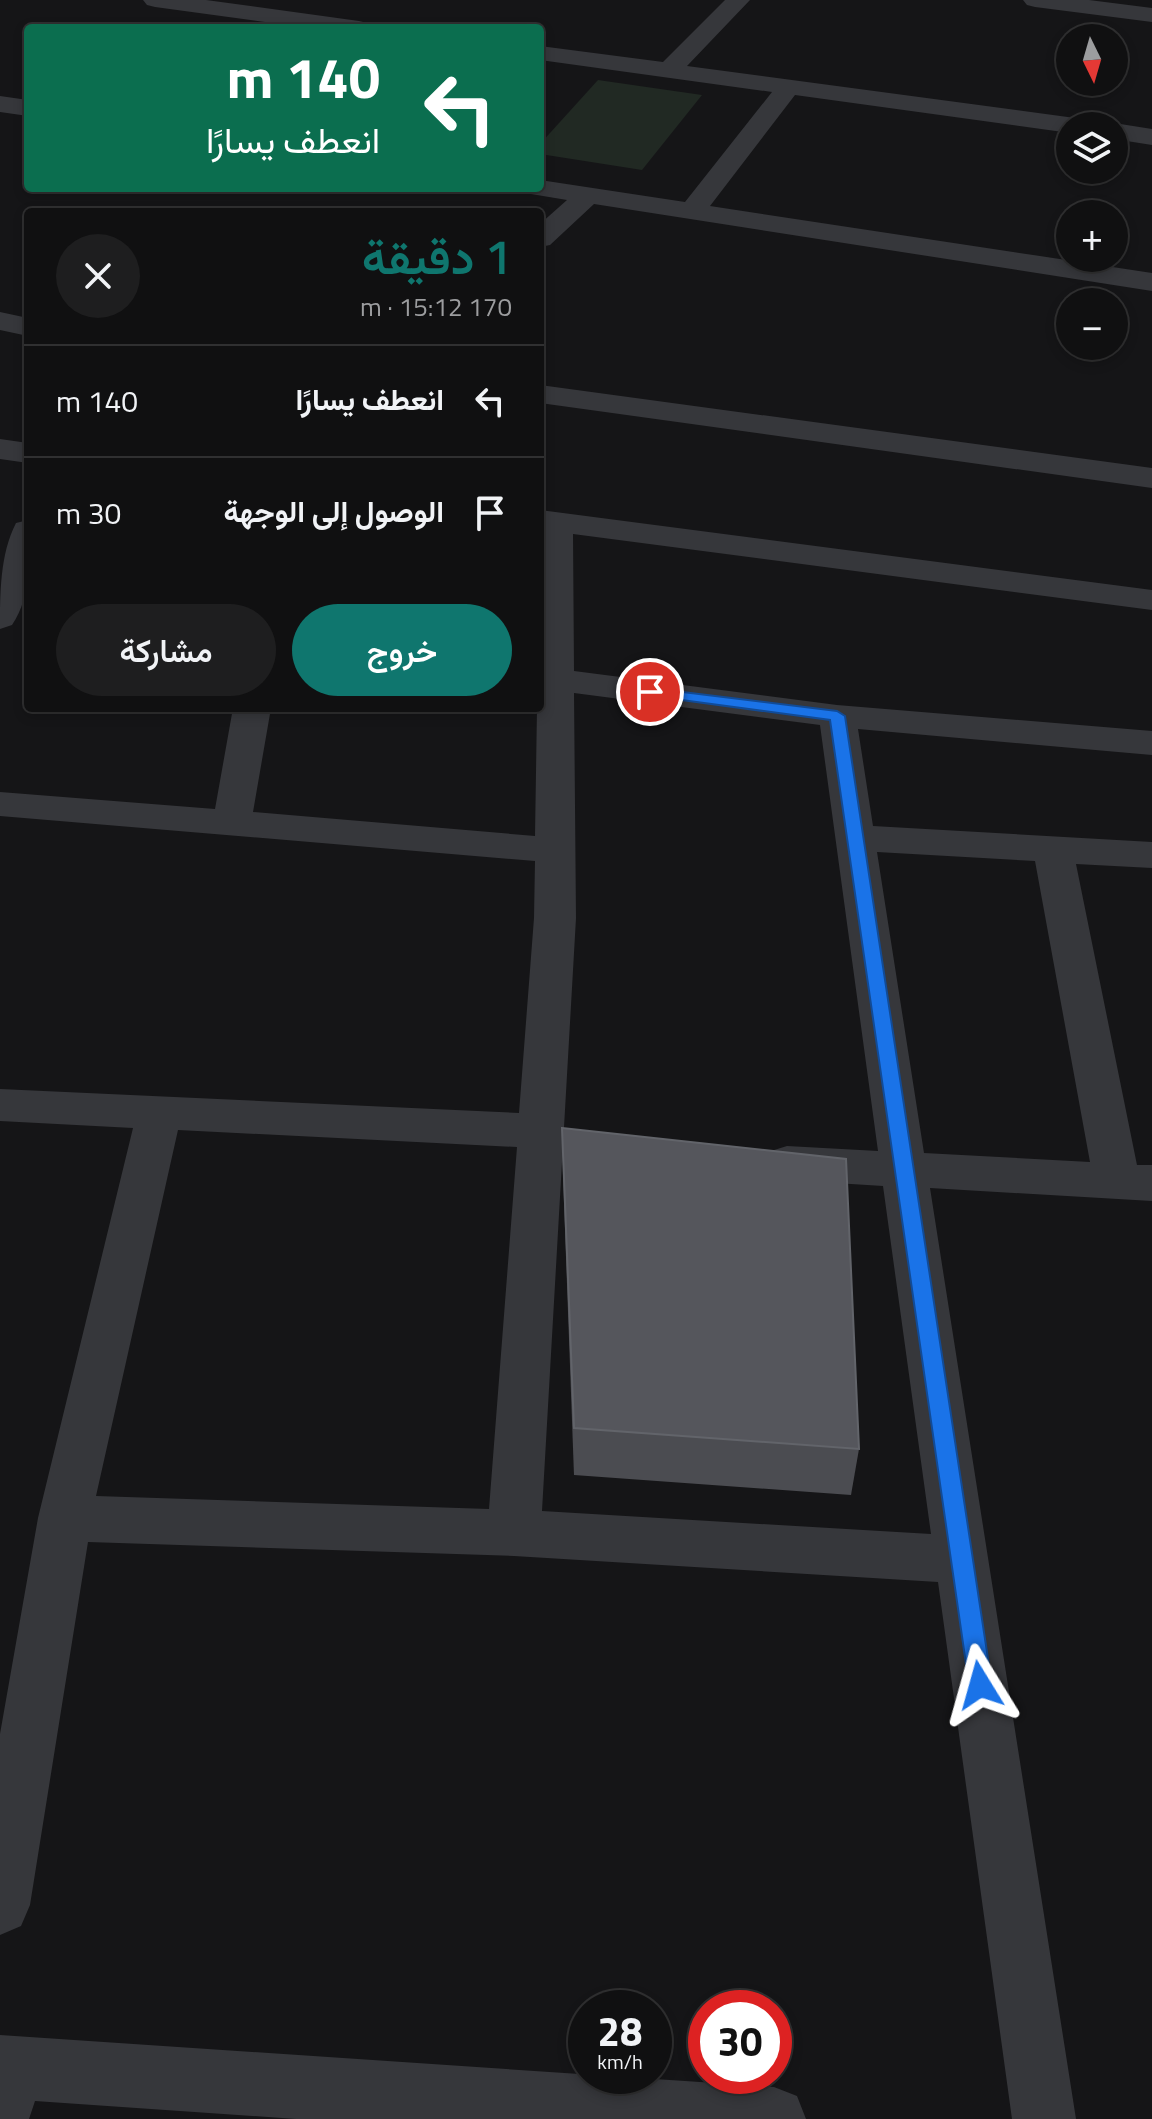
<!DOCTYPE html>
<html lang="ar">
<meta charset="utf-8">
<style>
body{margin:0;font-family:"Titillium Web",Vazirmatn,sans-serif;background:#1e1e1f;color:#f1f3f6;direction:rtl;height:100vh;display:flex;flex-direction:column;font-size:30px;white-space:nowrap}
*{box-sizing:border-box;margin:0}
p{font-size:26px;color:#9c9d9f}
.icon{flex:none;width:44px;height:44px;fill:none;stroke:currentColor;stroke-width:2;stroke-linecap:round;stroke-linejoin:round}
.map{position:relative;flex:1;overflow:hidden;direction:ltr}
.panel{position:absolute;left:24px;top:208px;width:520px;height:504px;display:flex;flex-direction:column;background:#101011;border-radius:8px;box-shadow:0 4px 12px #0003,0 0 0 2px #303031;direction:rtl}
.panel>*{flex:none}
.banner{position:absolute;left:24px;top:24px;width:520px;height:168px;border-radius:8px;box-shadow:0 4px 12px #0003,0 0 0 2px #303031;direction:rtl;background:#0b6e4f;color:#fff;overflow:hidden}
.needle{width:52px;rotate:175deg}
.fabs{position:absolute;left:1056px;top:24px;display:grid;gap:16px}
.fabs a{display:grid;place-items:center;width:72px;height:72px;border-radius:50%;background:#101011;box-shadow:0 4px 12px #0003,0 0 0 2px #303031;font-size:40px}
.speed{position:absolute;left:568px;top:1990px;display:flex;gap:16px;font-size:40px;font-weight:700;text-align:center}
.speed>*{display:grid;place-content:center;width:104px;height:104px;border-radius:50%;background:#101011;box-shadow:0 4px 12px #0003,0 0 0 2px #303031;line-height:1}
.speed small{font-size:20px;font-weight:400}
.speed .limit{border:12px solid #d22;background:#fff;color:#111}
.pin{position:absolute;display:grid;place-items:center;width:68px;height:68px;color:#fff;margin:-34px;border:4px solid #fff;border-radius:50%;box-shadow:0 2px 8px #0007}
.me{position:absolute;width:88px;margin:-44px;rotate:352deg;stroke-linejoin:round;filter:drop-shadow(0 0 6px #0008)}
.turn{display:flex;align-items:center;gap:28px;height:168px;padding:0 32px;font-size:36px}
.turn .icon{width:104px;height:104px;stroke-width:2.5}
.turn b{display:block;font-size:56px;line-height:68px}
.round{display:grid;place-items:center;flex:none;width:84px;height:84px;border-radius:42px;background:#1e1e1f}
.summary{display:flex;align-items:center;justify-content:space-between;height:136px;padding:0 32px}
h1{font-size:48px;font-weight:600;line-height:60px;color:#0f766e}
.button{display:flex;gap:16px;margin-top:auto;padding:16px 32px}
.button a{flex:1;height:92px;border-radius:48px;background:#0f766e;color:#fff;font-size:32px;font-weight:600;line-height:92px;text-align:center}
.button a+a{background:#1e1e1f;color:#f1f3f6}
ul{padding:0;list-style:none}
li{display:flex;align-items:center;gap:24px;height:112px;padding:0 32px;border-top:2px solid #303031}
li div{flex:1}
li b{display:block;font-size:30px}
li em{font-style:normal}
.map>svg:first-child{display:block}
.green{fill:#212923}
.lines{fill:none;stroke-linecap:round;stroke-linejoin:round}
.minor{fill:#36373b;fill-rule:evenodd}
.wall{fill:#4b4c51}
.building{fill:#55565c;stroke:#62646a;stroke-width:2}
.route{fill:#1a73e8;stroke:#114b97;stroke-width:2}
</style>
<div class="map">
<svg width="1152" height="2119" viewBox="0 0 1152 2119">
<rect width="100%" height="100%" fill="#151517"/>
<polygon class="green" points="598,80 702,95 642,170 540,154 540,144"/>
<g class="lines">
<g class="minor">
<polygon points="143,0 206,0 359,21 367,23 371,28 308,28 155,7 147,5"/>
<polygon points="725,0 750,0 687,66 1075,118 1084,121 1088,126 1070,126 1070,133 795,95 710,206 1152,273 1152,291 594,204 550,245 540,247 540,224 567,200 531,194 527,188 540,188 540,180 685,202 772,92 540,60 540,46 663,62"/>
<polygon points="1023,0 1089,0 1152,8 1152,22 1035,7 1027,5"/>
<polygon points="0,96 28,100 28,116 0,112"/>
<polygon points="1114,123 1152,129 1152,145 1114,139 1114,126 1105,126"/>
<polygon points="0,312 28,318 28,336 0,330"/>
<polygon points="540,385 1152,468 1152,488 540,403"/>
<polygon points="0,439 28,443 28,463 0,459"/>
<path d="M540 510 1152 590V610L573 534 574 671 837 705 1152 731V755L858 729 873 826 1152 842V868L1076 864 1137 1165H1152V1201L930 1188 1076 2119H1012L938 1582 514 1556 88 1542 30 1905 21 1926 0 1935V1734L38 1518 133 1128 0 1121V1089L519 1113 534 918 535 861 0 816V792L215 809 233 708H271L253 812 535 836 537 708H540ZM574 693 820 725 878 1151 787 1146 771 1151 764 1163 771 1175 787 1180 883 1186 931 1534 542 1511 576 918ZM877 852 1035 861 1090 1162 924 1153ZM178 1130 517 1147 489 1509 96 1496Z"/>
<path d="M28 520C28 555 33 595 12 625L0 629C0 593 0 554 16 523Z"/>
<polygon points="0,2035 774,2087 797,2096 806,2119 296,2119 35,2101 29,2119 0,2119"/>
</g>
</g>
<polygon class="wall" points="562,1128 859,1449 851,1495 574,1475 563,1176"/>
<polygon class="building" points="562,1128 846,1159 859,1449 574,1428"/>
<polygon class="route" points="650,688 837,711 845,716 992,1685 988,1692 980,1695 972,1692 969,1685 830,720 644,695 644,689"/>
</svg>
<div class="fabs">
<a><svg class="needle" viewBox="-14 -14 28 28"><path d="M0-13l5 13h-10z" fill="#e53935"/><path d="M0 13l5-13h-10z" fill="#9c9d9f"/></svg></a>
<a><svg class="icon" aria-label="layers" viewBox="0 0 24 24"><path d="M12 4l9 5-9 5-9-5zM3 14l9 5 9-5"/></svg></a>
<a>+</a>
<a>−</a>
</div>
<div class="speed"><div>28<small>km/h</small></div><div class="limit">30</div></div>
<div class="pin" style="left:650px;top:692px;background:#d93025"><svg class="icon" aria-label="arrive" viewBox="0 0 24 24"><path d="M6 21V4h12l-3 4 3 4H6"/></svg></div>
<svg class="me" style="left:980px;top:1685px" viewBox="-20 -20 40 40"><path d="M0-17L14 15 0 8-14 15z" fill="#1a73e8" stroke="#fff" stroke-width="4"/></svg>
<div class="banner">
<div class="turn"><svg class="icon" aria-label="left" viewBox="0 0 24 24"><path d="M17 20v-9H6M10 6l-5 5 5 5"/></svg><div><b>140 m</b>انعطف يسارًا</div></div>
</div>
<section class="panel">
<div class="summary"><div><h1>1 دقيقة</h1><p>170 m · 15:12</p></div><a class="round"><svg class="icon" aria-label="close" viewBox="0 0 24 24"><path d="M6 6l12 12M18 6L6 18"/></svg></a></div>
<ul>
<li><svg class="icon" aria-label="left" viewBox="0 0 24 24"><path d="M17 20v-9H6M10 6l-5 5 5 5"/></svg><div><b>انعطف يسارًا</b></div><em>140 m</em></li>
<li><svg class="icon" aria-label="arrive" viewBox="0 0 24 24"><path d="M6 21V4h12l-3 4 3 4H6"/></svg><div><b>الوصول إلى الوجهة</b></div><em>30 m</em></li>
</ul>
<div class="button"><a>خروج</a><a>مشاركة</a></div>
</section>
</div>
